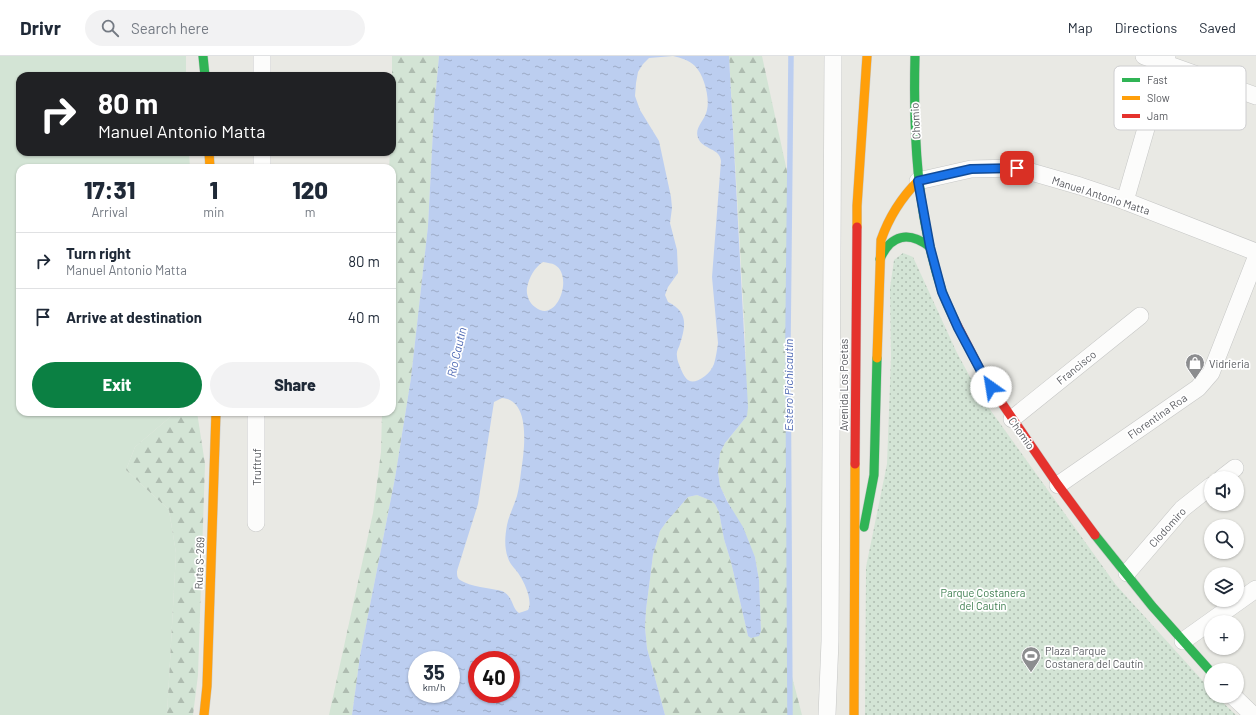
<!DOCTYPE html>
<meta charset="utf-8">
<style>
body{margin:0;font-family:Barlow,sans-serif;background:#f2f2f3;color:#1f2937;height:100vh;display:flex;flex-direction:column;font-size:15px;white-space:nowrap}
*{box-sizing:border-box;margin:0}
p{font-size:13px;color:#747a83}
.icon{flex:none;width:22px;height:22px;fill:none;stroke:currentColor;stroke-width:2;stroke-linecap:round;stroke-linejoin:round}
.map{position:relative;flex:1;overflow:hidden}
.sheet{position:absolute;left:16px;top:108px;width:380px;height:252px;display:flex;flex-direction:column;background:#fff;border-radius:12px;box-shadow:0 1px 3px #0004}
.sheet>*{flex:none}
.hud{position:absolute;left:16px;top:16px;width:380px;height:84px;border-radius:12px;box-shadow:0 1px 3px #0004;background:#202124;color:#fff;overflow:hidden}
.fabs{position:absolute;left:1204px;top:415px;display:grid;gap:8px}
.fabs a{display:grid;place-items:center;width:40px;height:40px;border-radius:50%;background:#fff;box-shadow:0 1px 3px #0004;font-size:20px}
.speed{position:absolute;left:408px;top:595px;display:flex;gap:8px;font-size:20px;font-weight:700;text-align:center}
.speed>*{display:grid;place-content:center;width:52px;height:52px;border-radius:50%;background:#fff;box-shadow:0 1px 3px #0004;line-height:1}
.speed small{font-size:10px;font-weight:400}
.speed .limit{border:6px solid #d22;background:#fff;color:#111}
.pin{position:absolute;display:grid;place-items:center;width:34px;height:34px;color:#fff;margin:-17px;border-radius:8px;box-shadow:0 2px 6px #0006}
.me{position:absolute;width:44px;margin:-22px;rotate:328deg;stroke-linejoin:round;filter:drop-shadow(0 0 3px #0008)}
.turn{display:flex;align-items:center;gap:14px;height:84px;padding:0 16px;font-size:18px}
.turn .icon{width:52px;height:52px;stroke-width:2.5}
.turn b{display:block;font-size:28px;line-height:34px}
.eta{display:flex;justify-content:space-evenly;align-items:center;height:68px;text-align:center}
.eta b{font-size:24px;font-weight:800;line-height:28px}
.action{display:flex;gap:8px;margin-top:auto;padding:8px 16px}
.action a{flex:1;height:46px;border-radius:24px;background:#0b8043;color:#fff;font-size:16px;font-weight:800;line-height:46px;text-align:center}
.action a+a{background:#f2f2f3;color:#1f2937}
ul{padding:0;list-style:none}
li{display:flex;align-items:center;gap:12px;height:56px;padding:0 16px;border-top:1px solid #e0e1e3}
li div{flex:1}
li b{display:block;font-size:15px}
li em{font-style:normal}
header{display:flex;align-items:center;gap:24px;box-sizing:border-box;height:56px;padding:0 20px;background:#fff;border-bottom:1px solid #e0e1e3}
header strong{font-size:19px}
nav{display:flex;gap:22px;margin-inline-start:auto;font-size:14px}
.search{width:280px;height:36px;background:#f2f2f3;display:flex;align-items:center;gap:10px;box-sizing:border-box;padding:0 14px;border-radius:22px;color:#747a83;font-size:15px}
.map>svg:first-child{display:block}
.grass{fill:#d3e4d5}
.forest{fill:url(#forest-firs)}
.park{fill:url(#park-dots)}
.water{fill:url(#water-ripples);fill-rule:evenodd}
.lines{fill:none;stroke-linecap:round;stroke-linejoin:round}
.stream{stroke:#bccef0;stroke-width:5.5}
.street-casing{stroke:#c6c7c6;stroke-width:18}
.fast-casing{stroke:#c6c7c6;stroke-width:10}
.slow-casing{stroke:#c6c7c6;stroke-width:10}
.jam-casing{stroke:#c6c7c6;stroke-width:10}
.street{stroke:#fcfcfb;stroke-width:17}
.fast{stroke:#30b455;stroke-width:9}
.slow{stroke:#ff9f0a;stroke-width:9}
.jam{stroke:#e5322d;stroke-width:9}
.route-casing{stroke:#114b97;stroke-width:10}
.route{stroke:#1a73e8;stroke-width:7}
.labels{text-anchor:middle;dominant-baseline:central;stroke-width:3.5;stroke-linejoin:round;paint-order:stroke}
.street-label{font-size:11px;fill:#5a5c61;stroke:#fff}
.poi-label{font-size:11px;fill:#5a5c61;stroke:#fff;text-anchor:start}
.park-label{font-size:11px;fill:#3d7d4f;stroke:#fff}
.water-label{font-size:12px;font-style:italic;fill:#4f6ab4;stroke:#fff}
.key{fill:#fff;stroke:#ceced0;stroke-width:1}
.key-label{font-size:11px;fill:#5a5c61}
</style>
<header>
<strong>Drivr</strong>
<div class="search"><svg class="icon" aria-label="search" viewBox="0 0 24 24"><circle cx="10" cy="10" r="6"/><path d="M15 15l6 6"/></svg>Search here</div>
<nav><a>Map</a><a>Directions</a><a>Saved</a></nav>
</header>
<div class="map">
<svg width="1256" height="659" viewBox="0 0 1256 659">
<defs>
<pattern id="forest-firs" width="22" height="20" patternUnits="userSpaceOnUse"><rect width="22" height="20" fill="#d3e4d5"/><path d="M5 1l3.5 6h-7zM16 11l3.5 6h-7z" fill="#aebcb0"/></pattern>
<pattern id="park-dots" width="8" height="8" patternUnits="userSpaceOnUse"><rect width="8" height="8" fill="#d3e4d5"/><path d="M2 2h.1M6 6h.1" fill="none" stroke="#aebcb0" stroke-width="1.8" stroke-linecap="round"/></pattern>
<pattern id="water-ripples" width="26" height="14" patternUnits="userSpaceOnUse"><rect width="26" height="14" fill="#bccef0"/><path d="M2 4q2-2 4 0t4 0M15 11q2-2 4 0t4 0" fill="none" stroke="#9caac6"/></pattern>
</defs>
<rect width="100%" height="100%" fill="#e9e9e4"/>
<polygon class="grass" points="0,0 186,0 186,20 20,20 20,96 189,96 190,112 20,112 20,356 176,356 135,391 126,414 169,454 176,497 167,659 0,659"/>
<g class="forest">
<polygon points="392,0 439,0 434,55 428,170 411,322 395,422 360,600 352,659 329,659 373,457 381,396 382,356 392,356 392,112 389,112 390,96 392,96"/>
<polygon points="729,0 762,0 790,129 788,285 789,609 802,659 665,659 647,592 645,571 646,554 653,499 660,475 667,465 688,441 697,439 712,445 715,448 719,456 724,483 731,506 748,580 761,575 759,524 755,501 720,430 718,416 720,397 725,387 747,360 745,279"/>
<polygon points="176,356 197,356 205,408 198,619 193,659 167,659 176,497 169,454 126,414 135,391"/>
</g>
<polygon class="park" points="903,197 913,201 957,297 981,341 1116,529 1211,634 1211,640 1216,640 1236,659 865,659 866,511 887,408 891,301 890,232 894,204"/>
<path class="water" d="M439 0H729L748 351 747 360 725 387 720 397 718 416 720 430 727 445 743 471 755 501 759 524 761 575 759 580 751 582 748 580 731 506 724 483 719 456 715 448 712 445 697 439 688 441 667 465 660 475 653 499 646 554 645 571 647 592 665 659H352L360 600 395 422 411 322 428 170 434 55ZM673 0C681 2 689 4 695 10 704 19 710 42 707 54 705 65 694 71 698 82 703 94 720 92 721 105L712 221 718 287C717 294 716 301 714 308 712 313 709 317 705 320 691 330 686 326 680 311 679 308 677 304 677 300 676 295 679 292 680 288 686 269 688 256 668 246L665 239 668 231 678 217 677 194 670 167 672 152 671 141 659 85 640 54 635 40 636 27 638 16 643 8 649 2ZM543 206C547 207 552 207 555 209 574 220 557 269 535 251 529 247 526 238 527 232 529 221 535 211 543 206ZM502 342C532 344 524 396 521 416 520 424 519 432 517 440 514 450 509 459 507 469 505 480 504 491 508 502 510 509 517 514 520 520 525 528 533 545 528 554L519 557C511 551 514 541 502 535 490 532 470 531 460 524 457 522 457 519 457 515L478 448 494 346ZM417 604H451V638H417ZM477 604H511V638H477Z"/>
<g class="lines">
<polyline class="stream" points="790,659 788,285 791,0"/>
<g class="street-casing">
<g id="street">
<polyline points="262,0 262,20"/>
<polyline points="1144,0 1256,40"/>
<polyline points="262,112 262,96"/>
<polyline points="918,125 971,113 1017,112 1080,130 1125,145 1256,196"/>
<polyline points="1125,145 1167,0"/>
<polyline points="1012,363 1140,260"/>
<polyline points="1222,422 1235,412"/>
<polyline points="1058,429 1198,332 1211,317 1256,202"/>
<polyline points="256,467 256,356"/>
<polyline points="1127,517 1182,453 1211,430"/>
<polyline points="1183,585 1256,533"/>
<polyline points="1233,640 1253,659"/>
<polyline points="827,659 830,585 833,0"/>
</g>
</g>
<g class="fast-casing">
<g id="fast">
<polyline points="203,0 205,20"/>
<path d="M915 0C913 79 917 160 942 235 945 245 950 254 954 263"/>
<path d="M880 203C891 178 909 175 930 191"/>
<polyline points="864,471 874,419 877,302"/>
<polyline points="1095,479 1152,550 1211,616"/>
</g>
</g>
<g class="slow-casing">
<g id="slow">
<polyline points="209,96 210,112"/>
<polyline points="857,171 857,150 867,0"/>
<path d="M877 302 881 184C889 161 901 142 918 125"/>
<polyline points="204,659 207,630 216,356"/>
<polyline points="854,659 855,408"/>
</g>
</g>
<g class="jam-casing">
<g id="jam">
<polyline points="954,263 984,321 1058,429 1095,479"/>
<polyline points="855,408 857,171"/>
</g>
</g>
<use href="#street" class="street"/>
<use href="#fast" class="fast"/>
<use href="#slow" class="slow"/>
<use href="#jam" class="jam"/>
</g>
<g class="lines">
<g class="route-casing">
<polyline id="route" points="991,331 984,321 958,272 942,236 930,191 918,125 971,113 1017,112"/>
</g>
<use href="#route" class="route"/>
</g>
<defs>
<g id="shop-pin" transform="scale(1)"><path d="M0 17L-7.5 6A9.5 9.5 0 1 1 7.5 6Z" fill="#8c8d8f" stroke="#fff"/><path d="M-5-2.5h2.3a2.7 3.5 0 0 1 5.4 0H5L5.5 6h-11ZM-1.5-2.5h3a1.5 2.3 0 0 0-3 0Z" fill="#fff"/></g>
<g id="stadium-pin" transform="scale(1)"><path d="M0 17L-7.5 6A9.5 9.5 0 1 1 7.5 6Z" fill="#8c8d8f" stroke="#fff"/><path d="M0-5a6.5 5 0 1 0 0 10a6.5 5 0 1 0 0-10ZM-3.5-1.8h7v3.6h-7Z" fill="#fff"/></g>
</defs>
<g fill-rule="evenodd">
<use href="#shop-pin" x="1195" y="307"/>
<use href="#stadium-pin" x="1031" y="600"/>
</g>
<g class="labels">
<g class="street-label">
<text transform="translate(915 65) rotate(-93)">Chomio</text>
<text transform="translate(1101 139) rotate(18)">Manuel Antonio Matta</text>
<text transform="translate(1076 311) rotate(-39)">Francisco</text>
<text transform="translate(843 329) rotate(-90)">Avenida Los Poetas</text>
<text transform="translate(1157 360) rotate(-35)">Florentina Roa</text>
<text transform="translate(1022 377) rotate(55)">Chomio</text>
<text transform="translate(256 411) rotate(-90)">Truftruf</text>
<text transform="translate(1167 471) rotate(-48)">Clodomiro</text>
<text transform="translate(199 507) rotate(-88)">Ruta S-269</text>
</g>
<g class="poi-label">
<text x="1209" y="307">Vidrieria</text>
<text x="1045" y="594">Plaza Parque<tspan x="1045" dy="13">Costanera del Cautín</tspan></text>
</g>
<g class="park-label">
<text x="983" y="536">Parque Costanera<tspan x="983" dy="13">del Cautín</tspan></text>
</g>
<g class="water-label">
<text transform="translate(456 296) rotate(-77)">Río Cautín</text>
<text transform="translate(788 329) rotate(-90)">Estero Pichicautín</text>
</g>
</g>
<rect x="1114" y="10" width="132" height="64" rx="6" class="key"/>
<rect x="1122" y="22" width="18" height="4" fill="#30b455"/>
<rect x="1122" y="40" width="18" height="4" fill="#ff9f0a"/>
<rect x="1122" y="58" width="18" height="4" fill="#e5322d"/>
<g class="key-label">
<text x="1147" y="28">Fast</text>
<text x="1147" y="46">Slow</text>
<text x="1147" y="64">Jam</text>
</g>
</svg>
<div class="fabs">
<a><svg class="icon" aria-label="sound" viewBox="0 0 24 24"><path d="M4 9h4l5-4v14l-5-4H4zM17 9q2 3 0 6"/></svg></a>
<a><svg class="icon" aria-label="search" viewBox="0 0 24 24"><circle cx="10" cy="10" r="6"/><path d="M15 15l6 6"/></svg></a>
<a><svg class="icon" aria-label="layers" viewBox="0 0 24 24"><path d="M12 4l9 5-9 5-9-5zM3 14l9 5 9-5"/></svg></a>
<a>+</a>
<a>−</a>
</div>
<div class="speed"><div>35<small>km/h</small></div><div class="limit">40</div></div>
<div class="pin" style="left:1017px;top:112px;background:#d93025"><svg class="icon" aria-label="arrive" viewBox="0 0 24 24"><path d="M6 21V4h12l-3 4 3 4H6"/></svg></div>
<svg class="me" style="left:991px;top:331px" viewBox="-20 -20 40 40"><circle r="19" fill="#fff"/><path d="M0-13L10 11 0 6-10 11z" fill="#1a73e8"/></svg>
<div class="hud">
<div class="turn"><svg class="icon" aria-label="right" viewBox="0 0 24 24"><path d="M7 20v-9h11M14 6l5 5-5 5"/></svg><div><b>80 m</b>Manuel Antonio Matta</div></div>
</div>
<section class="sheet">
<div class="eta">
<div><b>17:31</b><p>Arrival</p></div>
<div><b>1</b><p>min</p></div>
<div><b>120</b><p>m</p></div>
</div>
<ul>
<li><svg class="icon" aria-label="right" viewBox="0 0 24 24"><path d="M7 20v-9h11M14 6l5 5-5 5"/></svg><div><b>Turn right</b><p>Manuel Antonio Matta</p></div><em>80 m</em></li>
<li><svg class="icon" aria-label="arrive" viewBox="0 0 24 24"><path d="M6 21V4h12l-3 4 3 4H6"/></svg><div><b>Arrive at destination</b></div><em>40 m</em></li>
</ul>
<div class="action"><a>Exit</a><a>Share</a></div>
</section>
</div>
